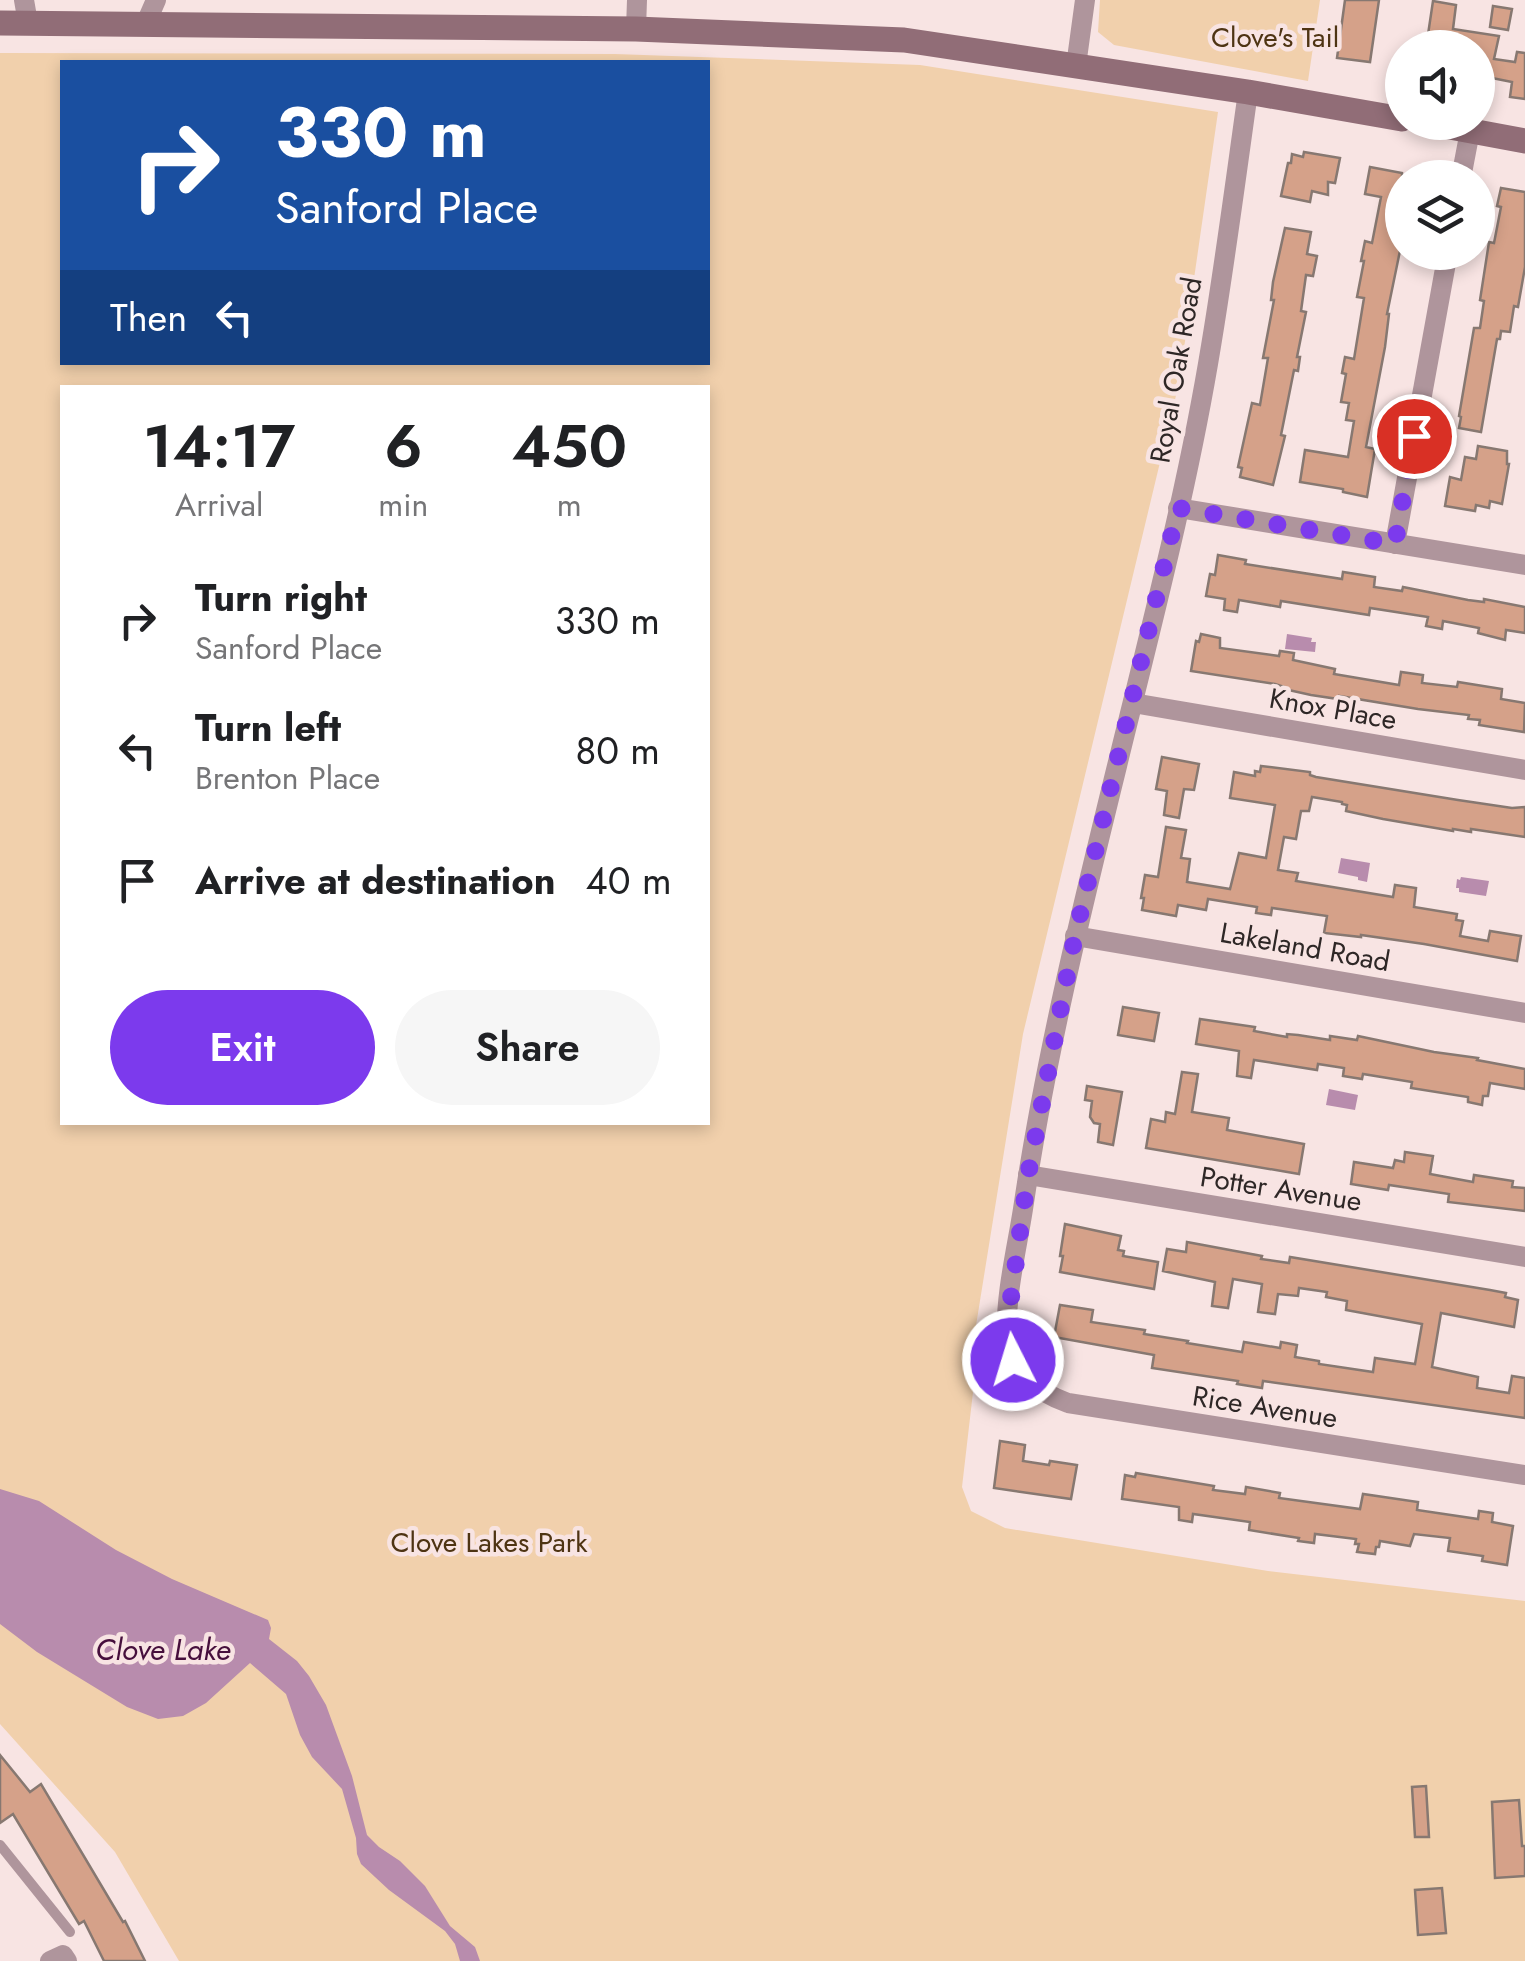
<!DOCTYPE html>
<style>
body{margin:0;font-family:Jost,sans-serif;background:#f6f6f6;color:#202124;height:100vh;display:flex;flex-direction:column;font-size:38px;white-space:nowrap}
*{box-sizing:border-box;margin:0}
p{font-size:32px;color:#757577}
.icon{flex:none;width:55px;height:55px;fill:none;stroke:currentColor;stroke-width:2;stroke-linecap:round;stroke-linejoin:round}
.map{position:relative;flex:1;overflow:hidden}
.panel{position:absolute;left:60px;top:385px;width:650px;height:740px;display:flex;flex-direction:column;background:#fff;border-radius:0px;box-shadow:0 5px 15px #0003}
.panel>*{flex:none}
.top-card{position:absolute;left:60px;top:60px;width:650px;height:305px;border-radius:0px;box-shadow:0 5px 15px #0003;background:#1a4fa0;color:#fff;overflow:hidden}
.buttons{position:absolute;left:1385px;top:30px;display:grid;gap:20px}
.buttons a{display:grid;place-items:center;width:110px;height:110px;border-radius:50%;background:#fff;box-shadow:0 5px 15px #0003;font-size:50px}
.pin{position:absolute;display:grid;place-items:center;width:85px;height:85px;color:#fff;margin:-42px;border:5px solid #fff;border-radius:50%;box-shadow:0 2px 10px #0007}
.me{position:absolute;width:110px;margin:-55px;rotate:355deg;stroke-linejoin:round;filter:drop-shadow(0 0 8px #0008)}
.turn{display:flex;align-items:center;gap:35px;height:210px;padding:0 50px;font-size:45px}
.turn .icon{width:130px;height:130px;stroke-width:2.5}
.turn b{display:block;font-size:70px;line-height:85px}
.then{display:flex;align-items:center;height:95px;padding:0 50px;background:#0003;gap:20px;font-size:38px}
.eta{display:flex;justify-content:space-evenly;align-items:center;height:170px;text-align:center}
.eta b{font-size:60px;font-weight:600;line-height:70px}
.primary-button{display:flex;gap:20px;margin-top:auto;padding:20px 50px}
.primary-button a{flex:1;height:115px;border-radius:60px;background:#7c3aed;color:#fff;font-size:40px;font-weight:600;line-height:115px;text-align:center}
.primary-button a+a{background:#f6f6f6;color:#202124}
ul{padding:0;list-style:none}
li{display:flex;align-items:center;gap:30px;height:130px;padding:0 50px}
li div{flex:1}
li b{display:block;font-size:38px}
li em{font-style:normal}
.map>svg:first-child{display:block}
.green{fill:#f1d0ac;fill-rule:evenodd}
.water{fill:#b88cad}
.building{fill:#d5a189;stroke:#877871;stroke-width:2.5}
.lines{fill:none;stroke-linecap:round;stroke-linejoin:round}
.service{stroke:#af959c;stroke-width:10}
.minor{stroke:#af959c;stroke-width:20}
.secondary{stroke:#916d77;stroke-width:25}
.route{stroke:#7c3aed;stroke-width:18;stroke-dasharray:0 32.4}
.labels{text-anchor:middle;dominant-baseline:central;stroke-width:9;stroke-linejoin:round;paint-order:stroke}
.park-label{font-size:28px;fill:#4e3413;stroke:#f8e4e3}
.street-label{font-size:28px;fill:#2e2726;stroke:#f8e4e3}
.water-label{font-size:30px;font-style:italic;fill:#460f3c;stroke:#f8e4e3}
</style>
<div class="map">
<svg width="1525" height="1961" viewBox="0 0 1525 1961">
<rect width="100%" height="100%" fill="#f8e4e3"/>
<g class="green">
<polygon points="1100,0 1320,0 1308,81 1114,45 1098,32"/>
<path d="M0 53 615 54 920 65 1218 112 1179 383 1023 1034 974 1338 975 1375 962 1487 971 1511 1005 1528 1268 1571 1525 1601V1961H179L115 1852 0 1724ZM62 62H708V362H62ZM62 388H708V1122H62Z"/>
</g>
<g class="water">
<polygon points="1287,634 1312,638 1311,642 1316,642 1315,652 1285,649"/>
<polygon points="1341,858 1370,863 1367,882 1358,880 1358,877 1338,873"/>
<polygon points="1461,877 1489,881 1486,896 1459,892 1459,888 1456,888 1457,879 1460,880"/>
<polygon points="1329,1089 1358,1095 1355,1110 1326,1105"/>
<polygon points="0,1489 39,1501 116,1550 172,1579 268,1620 271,1628 269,1639 297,1661 309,1676 326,1705 352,1776 367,1835 379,1847 400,1861 425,1886 450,1926 475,1947 480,1961 460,1961 455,1944 445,1931 389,1890 361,1864 357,1854 356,1838 342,1789 312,1757 300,1735 286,1694 250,1663 206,1703 183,1716 158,1719 127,1707 37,1652 0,1624"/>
</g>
<g class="building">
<polygon points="1345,0 1379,0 1370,62 1337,58"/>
<polygon points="1433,1 1456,5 1453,29 1499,36 1494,59 1515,62 1517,52 1525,53 1525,99 1510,97 1512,82 1482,76 1483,72 1478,71 1478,48 1426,48"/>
<polygon points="1493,6 1512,9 1508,30 1490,27"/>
<polygon points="1304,152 1340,158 1335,183 1328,182 1328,195 1312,191 1310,202 1281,196 1288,163 1291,163 1292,154 1303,157"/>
<polygon points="1370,167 1402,173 1402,241 1387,314 1389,314 1385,347 1366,447 1375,449 1367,497 1343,492 1343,489 1300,482 1305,450 1348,457 1354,421 1346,420 1349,403 1341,402 1346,374 1342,373 1345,357 1354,359 1364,298 1357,297 1364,261 1361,261 1365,241 1372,243 1381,197 1365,194"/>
<polygon points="1501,188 1525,192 1525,267 1518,307 1514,306 1510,332 1501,331 1500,339 1497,339 1481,432 1459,428 1461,417 1459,416 1474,328 1480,328 1484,301 1480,300 1489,242 1494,243 1501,207 1497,206"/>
<polygon points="1285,228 1311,232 1307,254 1317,256 1313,276 1306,275 1301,311 1306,312 1297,357 1300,357 1298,371 1294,370 1281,435 1285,436 1273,485 1240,477 1242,468 1238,467 1252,403 1260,405 1268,358 1263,358 1274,300 1271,300 1273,282"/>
<polygon points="1478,446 1507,451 1507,464 1509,464 1502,504 1490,501 1489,508 1476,505 1475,511 1445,506 1450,477 1461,480 1465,457 1476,459"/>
<polygon points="1218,555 1246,560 1245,564 1342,579 1343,572 1375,577 1374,587 1402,591 1403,587 1468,600 1484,602 1484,599 1525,607 1525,633 1506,630 1505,640 1478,633 1479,628 1443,621 1442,629 1426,626 1428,617 1370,608 1369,615 1281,601 1280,607 1239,600 1237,612 1224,610 1225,599 1206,596 1210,574 1215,575"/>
<polygon points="1201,634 1220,638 1220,648 1279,656 1280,651 1294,653 1293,660 1335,669 1334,674 1399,685 1401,672 1423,675 1422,683 1457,687 1458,682 1502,689 1501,699 1525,703 1524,732 1479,725 1480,720 1468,719 1469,715 1418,709 1339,696 1338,699 1311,695 1284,689 1284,687 1275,684 1191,671 1196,641 1199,642"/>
<polygon points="1162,757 1199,764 1194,790 1184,789 1179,818 1164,815 1167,791 1156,789"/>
<polygon points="1261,766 1310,772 1310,775 1316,777 1458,800 1512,808 1525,807 1525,837 1471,829 1471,832 1453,829 1453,831 1383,819 1346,811 1347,805 1342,804 1342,802 1312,797 1309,811 1301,811 1296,839 1284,837 1278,870 1298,873 1296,881 1393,897 1395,885 1416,888 1414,907 1457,914 1456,920 1463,921 1460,936 1488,941 1490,931 1521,936 1517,961 1424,944 1361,935 1361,937 1324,933 1327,916 1272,908 1271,915 1256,913 1257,907 1208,899 1206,910 1178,905 1176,916 1142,910 1144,898 1141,898 1145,875 1158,877 1166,827 1186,830 1181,858 1190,859 1187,882 1230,889 1239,853 1266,858 1275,805 1230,798 1234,772 1255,776 1255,771 1260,772"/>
<polygon points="1123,1007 1159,1013 1154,1041 1118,1035"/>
<polygon points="1200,1019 1255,1027 1254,1031 1287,1037 1287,1034 1298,1035 1330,1040 1330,1036 1357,1040 1358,1036 1434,1052 1478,1058 1477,1060 1525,1069 1525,1089 1490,1083 1488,1096 1483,1096 1482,1105 1468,1102 1468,1097 1411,1088 1412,1082 1363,1074 1362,1079 1343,1076 1344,1068 1318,1064 1317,1070 1254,1060 1251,1078 1237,1076 1239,1051 1196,1044"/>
<polygon points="1182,1072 1198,1074 1192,1112 1229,1118 1227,1130 1304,1144 1299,1174 1146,1148 1151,1119 1165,1122 1166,1112 1175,1114"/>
<polygon points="1087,1086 1122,1092 1113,1145 1098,1142 1100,1124 1094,1123 1090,1117 1092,1101 1085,1100"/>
<polygon points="1405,1152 1433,1156 1430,1174 1473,1182 1474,1175 1513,1181 1512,1187 1525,1188 1525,1211 1448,1202 1449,1194 1389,1185 1388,1190 1351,1184 1354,1162 1393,1168 1395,1160 1404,1162"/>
<polygon points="1065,1224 1121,1236 1118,1250 1124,1251 1123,1256 1158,1262 1154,1289 1060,1272 1063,1256 1060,1256"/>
<polygon points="1187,1242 1262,1256 1261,1259 1289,1263 1290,1257 1490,1290 1506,1293 1505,1297 1518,1300 1514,1327 1441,1313 1432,1367 1478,1377 1477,1388 1509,1393 1512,1376 1525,1378 1525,1418 1263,1381 1262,1388 1237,1384 1238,1381 1152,1368 1154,1355 1054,1337 1060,1305 1093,1310 1091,1322 1145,1330 1144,1334 1188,1341 1187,1343 1242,1352 1244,1342 1280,1348 1281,1342 1297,1345 1295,1357 1319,1361 1319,1364 1373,1372 1375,1358 1415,1364 1422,1324 1346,1310 1347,1301 1326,1297 1327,1292 1299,1288 1298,1296 1278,1294 1275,1314 1258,1312 1262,1284 1233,1279 1228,1308 1212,1306 1215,1282 1163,1271 1167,1249 1186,1252"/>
<polygon points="1000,1441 1025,1445 1023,1461 1049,1465 1050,1461 1077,1465 1071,1499 994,1488"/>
<polygon points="1136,1473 1214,1486 1213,1490 1245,1494 1246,1487 1280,1493 1279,1498 1360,1509 1363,1494 1418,1502 1417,1510 1478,1519 1479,1511 1493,1513 1492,1522 1513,1526 1507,1565 1482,1561 1483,1556 1448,1551 1450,1538 1414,1534 1410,1546 1380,1541 1379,1547 1376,1547 1375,1554 1357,1552 1359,1544 1355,1544 1356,1539 1315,1534 1314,1543 1298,1541 1299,1538 1249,1530 1250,1522 1193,1514 1192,1522 1179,1520 1179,1507 1122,1499 1125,1475 1135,1477"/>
<polygon points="0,1755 30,1792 41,1784 123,1922 125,1921 145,1961 104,1961 84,1921 79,1924 13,1814 0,1823"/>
<polygon points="1426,1786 1429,1837 1415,1837 1412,1787"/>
<polygon points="1519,1800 1522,1846 1525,1846 1525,1876 1495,1878 1492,1802"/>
<polygon points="1442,1888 1446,1933 1418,1935 1415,1890"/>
</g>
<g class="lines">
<polyline class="service" points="0,1845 70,1932"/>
<g class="minor">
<polyline points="24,0 28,23"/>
<polyline points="146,23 156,0"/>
<polyline points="636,29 637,0"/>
<polyline points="1076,66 1085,0"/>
<path d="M1248 92C1236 177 1225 262 1211 346 1188 487 1151 627 1117 766 1081 912 1045 1059 1023 1209 1017 1248 1005 1296 1007 1336 1009 1373 1036 1391 1068 1403L1525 1475"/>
<polyline points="1461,178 1470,131"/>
<polyline points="1178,508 1525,565"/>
<polyline points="1395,544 1448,252"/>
<polyline points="1133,703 1525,770"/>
<polyline points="1075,936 1525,1013"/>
<polyline points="1028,1175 1525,1257"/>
<polyline points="50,1961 63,1955 67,1961"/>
</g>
<g class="secondary">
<polyline points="0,23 636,29 904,40 1248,92 1402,119"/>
<polyline points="1423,122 1525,141"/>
</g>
</g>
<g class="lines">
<polyline class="route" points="1013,1360 1006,1334 1028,1175 1075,936 1178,508 1395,544 1414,436"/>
</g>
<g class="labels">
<g class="park-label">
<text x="1275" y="37">Clove's Tail</text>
<text x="489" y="1542">Clove Lakes Park</text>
</g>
<g class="street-label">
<text transform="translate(1176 370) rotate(-80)">Royal Oak Road</text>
<text transform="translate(1333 709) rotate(10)">Knox Place</text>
<text transform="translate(1305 947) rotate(10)">Lakeland Road</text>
<text transform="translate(1281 1189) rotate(9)">Potter Avenue</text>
<text transform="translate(1265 1407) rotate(9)">Rice Avenue</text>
</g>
<g class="water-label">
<text x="163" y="1649">Clove Lake</text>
</g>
</g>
</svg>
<div class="buttons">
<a><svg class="icon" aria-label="sound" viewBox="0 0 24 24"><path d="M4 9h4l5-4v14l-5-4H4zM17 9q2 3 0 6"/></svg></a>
<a><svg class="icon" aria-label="layers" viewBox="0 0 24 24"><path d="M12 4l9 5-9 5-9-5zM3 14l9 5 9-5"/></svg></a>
</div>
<div class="pin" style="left:1414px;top:436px;background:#d93025"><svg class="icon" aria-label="arrive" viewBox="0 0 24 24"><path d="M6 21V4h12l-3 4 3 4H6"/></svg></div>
<svg class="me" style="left:1013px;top:1360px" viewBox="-20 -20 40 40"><circle r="17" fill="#7c3aed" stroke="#fff" stroke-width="3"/><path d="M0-11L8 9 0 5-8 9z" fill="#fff"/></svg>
<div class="top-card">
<div class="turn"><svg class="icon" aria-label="right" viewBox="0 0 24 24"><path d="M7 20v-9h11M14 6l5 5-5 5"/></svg><div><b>330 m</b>Sanford Place</div></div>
<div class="then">Then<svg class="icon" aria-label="left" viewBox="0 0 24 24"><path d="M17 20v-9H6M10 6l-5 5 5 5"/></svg></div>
</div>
<section class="panel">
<div class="eta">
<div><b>14:17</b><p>Arrival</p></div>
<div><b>6</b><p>min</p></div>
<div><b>450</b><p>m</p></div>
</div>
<ul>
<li><svg class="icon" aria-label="right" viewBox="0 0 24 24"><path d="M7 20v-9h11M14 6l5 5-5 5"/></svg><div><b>Turn right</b><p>Sanford Place</p></div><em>330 m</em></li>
<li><svg class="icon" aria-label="left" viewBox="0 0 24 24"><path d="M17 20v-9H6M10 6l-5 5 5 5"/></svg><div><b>Turn left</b><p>Brenton Place</p></div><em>80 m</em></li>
<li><svg class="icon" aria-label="arrive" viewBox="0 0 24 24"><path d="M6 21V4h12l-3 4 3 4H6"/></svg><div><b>Arrive at destination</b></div><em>40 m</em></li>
</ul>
<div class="primary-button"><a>Exit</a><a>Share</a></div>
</section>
</div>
